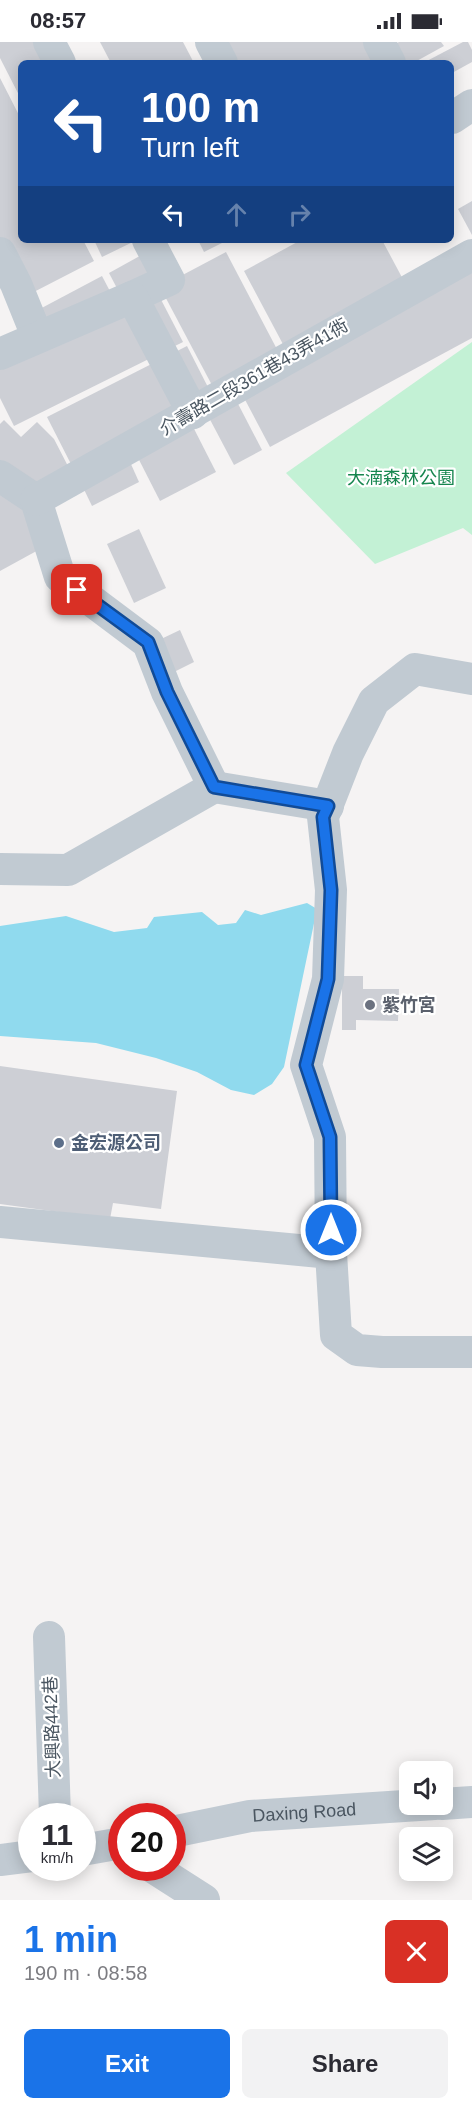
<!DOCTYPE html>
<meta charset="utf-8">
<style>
body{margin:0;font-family:Arial,"Noto Sans TC",sans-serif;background:#f2f2f3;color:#2b2b33;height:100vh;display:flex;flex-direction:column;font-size:22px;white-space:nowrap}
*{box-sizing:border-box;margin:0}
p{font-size:20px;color:#7c7c81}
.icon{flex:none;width:33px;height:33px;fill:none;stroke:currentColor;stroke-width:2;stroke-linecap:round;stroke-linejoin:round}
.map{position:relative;height:1858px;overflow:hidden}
.details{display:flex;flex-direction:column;background:#fff;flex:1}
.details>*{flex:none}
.hud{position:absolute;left:18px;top:18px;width:436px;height:183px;border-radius:9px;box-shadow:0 3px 15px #0003;background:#1a4fa0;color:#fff;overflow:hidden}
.tools{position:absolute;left:399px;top:1719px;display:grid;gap:12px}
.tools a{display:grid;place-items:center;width:54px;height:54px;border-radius:9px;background:#fff;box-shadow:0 3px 15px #0003;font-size:30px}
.speed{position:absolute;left:18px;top:1761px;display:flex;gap:12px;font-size:30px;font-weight:700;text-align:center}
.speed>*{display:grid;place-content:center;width:78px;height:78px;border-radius:50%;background:#fff;box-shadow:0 3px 15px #0003;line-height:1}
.speed small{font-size:15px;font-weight:400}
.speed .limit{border:9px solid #d22;background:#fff;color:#111}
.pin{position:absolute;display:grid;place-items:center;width:51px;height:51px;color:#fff;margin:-26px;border-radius:12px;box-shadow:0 3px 9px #0006}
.me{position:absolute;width:66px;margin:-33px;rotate:0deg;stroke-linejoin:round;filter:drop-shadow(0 0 4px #0008)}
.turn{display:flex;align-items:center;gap:21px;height:126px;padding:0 24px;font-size:27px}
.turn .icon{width:78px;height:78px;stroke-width:2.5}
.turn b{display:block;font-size:42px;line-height:51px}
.lanes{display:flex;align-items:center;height:57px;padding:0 24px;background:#0003;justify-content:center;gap:30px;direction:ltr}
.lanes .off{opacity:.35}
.round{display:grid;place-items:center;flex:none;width:63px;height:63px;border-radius:9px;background:#f2f2f3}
.head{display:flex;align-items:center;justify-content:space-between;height:102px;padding:0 24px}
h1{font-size:36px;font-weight:700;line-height:45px;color:#1a73e8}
.action{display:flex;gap:12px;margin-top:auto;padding:12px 24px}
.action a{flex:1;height:69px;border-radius:9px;background:#1a73e8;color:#fff;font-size:24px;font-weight:700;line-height:69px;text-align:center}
.action a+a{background:#f2f2f3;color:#2b2b33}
.status{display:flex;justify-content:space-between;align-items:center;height:42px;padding:0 30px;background:#fff;direction:ltr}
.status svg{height:16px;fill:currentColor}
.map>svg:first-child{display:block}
.green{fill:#c3f1d5}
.water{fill:#90daee}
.building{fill:#cdcfd5}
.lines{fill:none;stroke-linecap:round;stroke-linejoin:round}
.minor{stroke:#c1cad2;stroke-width:32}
.route-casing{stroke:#114b97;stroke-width:15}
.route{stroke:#1a73e8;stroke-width:10}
.worship-dot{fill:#6b7280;stroke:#fff;stroke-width:2}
.service-dot{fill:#5c6f8a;stroke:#fff;stroke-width:2}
.labels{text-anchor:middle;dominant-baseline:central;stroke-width:4.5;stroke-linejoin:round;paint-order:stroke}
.street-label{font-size:18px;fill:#4a5661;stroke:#fff}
.park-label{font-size:18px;fill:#17864f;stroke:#fff}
.worship-label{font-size:18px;font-weight:bold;fill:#5b616d;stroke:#fff;text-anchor:start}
.service-label{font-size:18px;font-weight:bold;fill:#4e5e75;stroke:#fff;text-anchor:start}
</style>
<div class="status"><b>08:57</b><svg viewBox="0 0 49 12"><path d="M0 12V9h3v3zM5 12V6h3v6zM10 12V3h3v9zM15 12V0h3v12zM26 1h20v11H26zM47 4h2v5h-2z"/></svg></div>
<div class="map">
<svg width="472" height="1858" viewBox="0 0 472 1858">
<rect width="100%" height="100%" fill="#f5f3f3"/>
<polygon class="green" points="472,300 472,493 463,486 375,522 286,431"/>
<polygon class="water" points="307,861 317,867 284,1025 272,1042 254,1053 231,1048 197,1030 156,1016 96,1001 0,994 0,884 66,874 114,890 147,886 154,875 202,870 218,883 236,881 245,868 261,873"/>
<g class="building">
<polygon points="0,0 44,0 55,21 21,21 21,57 0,16"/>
<polygon points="100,0 183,0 194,21 111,21"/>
<polygon points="221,0 376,0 387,21 232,21"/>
<polygon points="399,0 441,0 444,4 413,21 396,21 388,6"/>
<polygon points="463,0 468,0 472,8 472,20 452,31 452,21 423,21"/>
<polygon points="0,36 21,77 21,198 83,198 94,219 28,253 0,199"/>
<polygon points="472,159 472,193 458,167"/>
<polygon points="94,198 137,198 102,215"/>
<polygon points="198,198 228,198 204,210"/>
<polygon points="301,198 382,198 405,241 285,306 244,229"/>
<polygon points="147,210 158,232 120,252 109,231"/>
<polygon points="226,210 280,313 214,347 160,245"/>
<polygon points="472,230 472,296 270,405 242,352"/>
<polygon points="102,234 113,255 46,290 36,269"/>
<polygon points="156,248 183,300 14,384 0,356 0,325"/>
<polygon points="187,304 214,357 74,428 47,375"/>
<polygon points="235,356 262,408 234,423 206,370"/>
<polygon points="189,377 216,430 160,459 133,406"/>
<polygon points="4,378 21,395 37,380 54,397 71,430 35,448 0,424 0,382"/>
<polygon points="126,411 139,440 92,464 78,435"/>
<polygon points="0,448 21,461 42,506 0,529"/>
<polygon points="139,487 166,546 134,561 107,502"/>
<polygon points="180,588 194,620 174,630 159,598"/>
<polygon points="342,934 363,934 363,947 399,947 398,979 356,978 356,988 342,988"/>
<polygon points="0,1024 177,1049 161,1167 113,1161 110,1177 0,1162"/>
</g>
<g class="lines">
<g class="minor">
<polyline points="49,0 60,21"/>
<polyline points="211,0 222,21"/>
<polyline points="379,0 390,21"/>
<polyline points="452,76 472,63"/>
<polyline points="0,211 16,242 37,294"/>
<polyline points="132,255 169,238 148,198"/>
<polyline points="0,312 132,255 193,371"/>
<polyline points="0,434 36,458 60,535 148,601 167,650 214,745"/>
<polyline points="36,458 472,213"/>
<polyline points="472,637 415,627 374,659 348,711 323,775 331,848 328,937 306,1023 330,1095 331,1211 336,1293 357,1308 382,1310 472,1310"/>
<polyline points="214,745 328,764"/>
<polyline points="0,827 68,828 214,745"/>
<polyline points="0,1180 331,1211"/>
<polyline points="49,1595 55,1774"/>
<polyline points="442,1762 472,1760"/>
<path id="s1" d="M172 1790 250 1774 435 1762"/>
<polyline points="82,1808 122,1801"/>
<polyline points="0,1818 32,1814"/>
<polyline points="154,1826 204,1858"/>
</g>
</g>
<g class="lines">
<g class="route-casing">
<polyline id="route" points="77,548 148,600 167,650 214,745 328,764 323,775 331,848 328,937 306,1023 330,1095 331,1188"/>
</g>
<use href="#route" class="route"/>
</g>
<circle class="worship-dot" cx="370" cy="963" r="6"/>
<circle class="service-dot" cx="59" cy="1101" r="6"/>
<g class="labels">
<g class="street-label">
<text transform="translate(254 335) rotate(-30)">介壽路二段361巷43弄41衖</text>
<text transform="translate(52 1685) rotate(-92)">大興路442巷</text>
<text stroke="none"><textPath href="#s1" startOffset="134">Daxing Road</textPath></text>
</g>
<g class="park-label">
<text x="401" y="436">大湳森林公園</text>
</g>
<g class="worship-label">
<text x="382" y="963">紫竹宮</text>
</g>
<g class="service-label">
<text x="71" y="1101">金宏源公司</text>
</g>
</g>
</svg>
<div class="tools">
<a><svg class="icon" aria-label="sound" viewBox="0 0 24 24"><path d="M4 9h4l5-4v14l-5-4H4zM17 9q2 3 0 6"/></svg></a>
<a><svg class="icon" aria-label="layers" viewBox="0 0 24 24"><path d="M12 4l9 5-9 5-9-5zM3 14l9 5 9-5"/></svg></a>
</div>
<div class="speed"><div>11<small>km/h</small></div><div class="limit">20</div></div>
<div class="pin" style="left:77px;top:548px;background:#d93025"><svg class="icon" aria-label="arrive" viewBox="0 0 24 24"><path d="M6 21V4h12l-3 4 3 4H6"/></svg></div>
<svg class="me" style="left:331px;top:1188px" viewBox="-20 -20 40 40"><circle r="17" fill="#1a73e8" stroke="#fff" stroke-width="3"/><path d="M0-11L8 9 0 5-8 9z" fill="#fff"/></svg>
<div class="hud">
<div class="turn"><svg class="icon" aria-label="left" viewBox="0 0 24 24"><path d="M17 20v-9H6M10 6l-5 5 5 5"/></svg><div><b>100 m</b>Turn left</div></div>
<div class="lanes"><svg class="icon" aria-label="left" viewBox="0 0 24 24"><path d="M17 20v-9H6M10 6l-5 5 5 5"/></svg><svg class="icon off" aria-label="ahead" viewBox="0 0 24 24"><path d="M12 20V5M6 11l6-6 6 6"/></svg><svg class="icon off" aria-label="right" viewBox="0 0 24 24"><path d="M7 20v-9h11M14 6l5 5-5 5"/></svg></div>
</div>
</div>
<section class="details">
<div class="head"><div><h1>1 min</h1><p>190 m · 08:58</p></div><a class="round" style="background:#d93025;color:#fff"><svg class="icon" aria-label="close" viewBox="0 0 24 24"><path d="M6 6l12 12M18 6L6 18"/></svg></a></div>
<div class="action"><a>Exit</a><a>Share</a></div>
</section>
